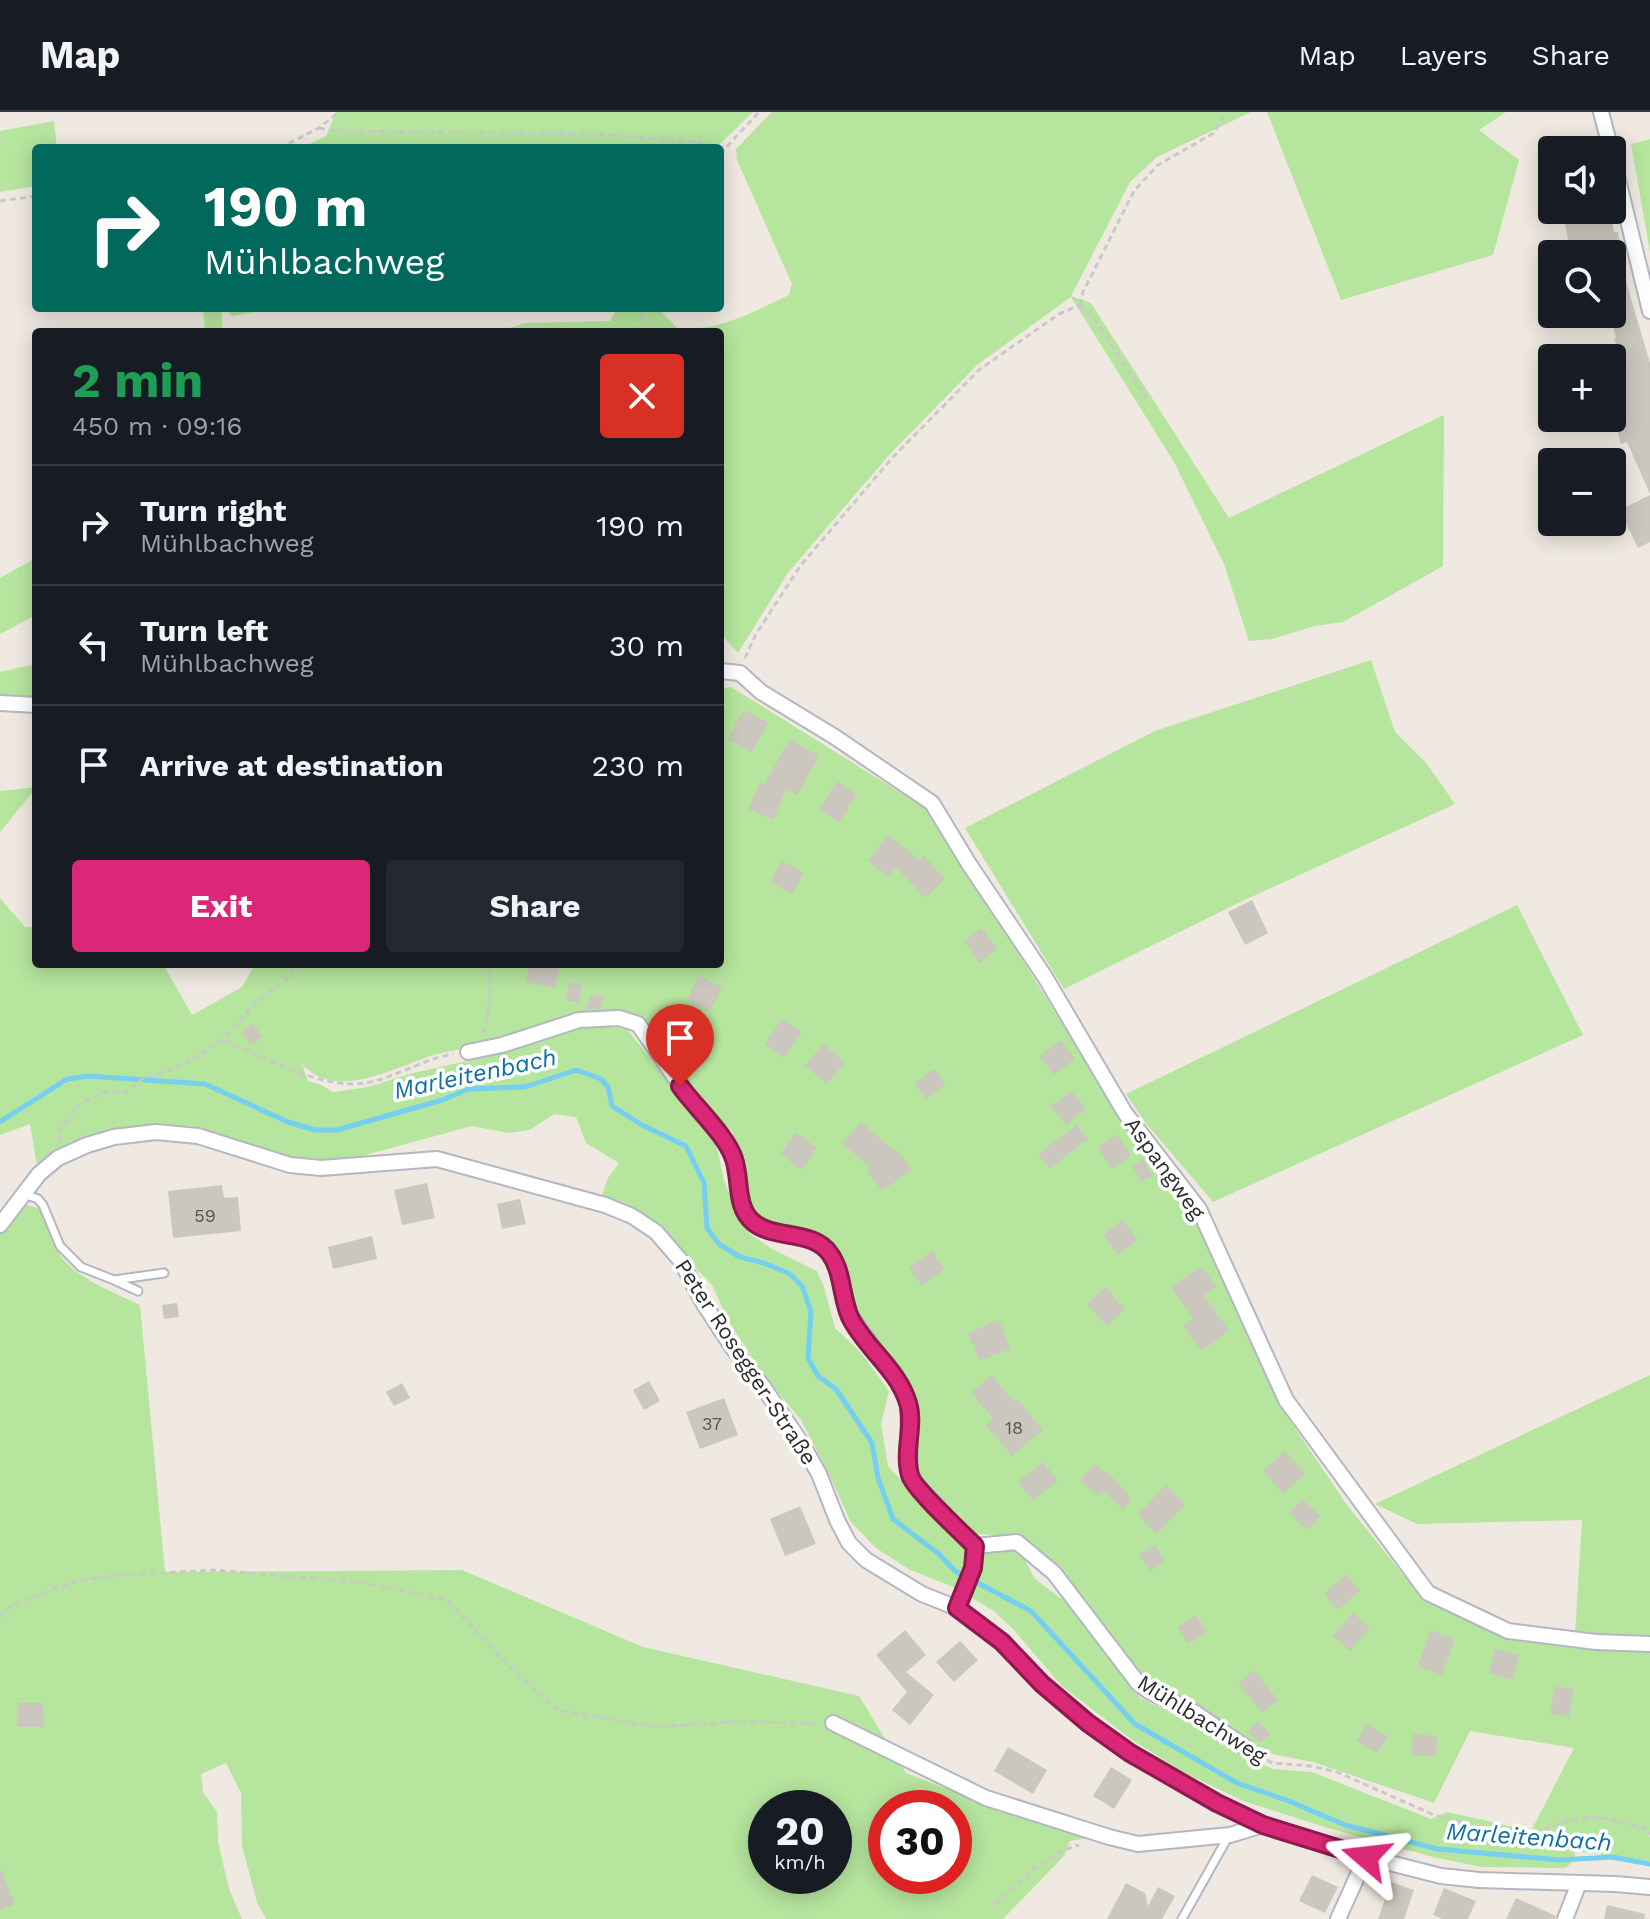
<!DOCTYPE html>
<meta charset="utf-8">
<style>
body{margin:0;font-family:"Work Sans",sans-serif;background:#242831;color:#f1f3f6;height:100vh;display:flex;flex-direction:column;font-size:30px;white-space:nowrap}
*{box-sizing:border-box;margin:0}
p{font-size:26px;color:#9ea1a6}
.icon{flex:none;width:44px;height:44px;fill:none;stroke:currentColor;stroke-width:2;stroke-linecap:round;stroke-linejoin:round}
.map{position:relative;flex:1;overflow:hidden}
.side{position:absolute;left:32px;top:216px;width:692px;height:640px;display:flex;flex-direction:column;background:#171b24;border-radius:8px;box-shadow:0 4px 20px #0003}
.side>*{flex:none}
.top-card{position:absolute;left:32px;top:32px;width:692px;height:168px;border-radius:8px;box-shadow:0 4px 20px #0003;background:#00695c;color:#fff;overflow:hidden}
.controls{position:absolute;left:1538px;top:24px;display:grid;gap:16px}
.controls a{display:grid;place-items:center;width:88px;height:88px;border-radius:8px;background:#171b24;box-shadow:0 4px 20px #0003;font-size:40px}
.speed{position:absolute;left:748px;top:1678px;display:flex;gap:16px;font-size:40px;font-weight:700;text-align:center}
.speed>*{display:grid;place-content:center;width:104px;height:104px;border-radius:50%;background:#171b24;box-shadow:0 4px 20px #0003;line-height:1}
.speed small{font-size:20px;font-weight:400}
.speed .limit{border:12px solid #d22;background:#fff;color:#111}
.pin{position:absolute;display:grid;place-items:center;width:68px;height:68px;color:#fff;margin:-82px -34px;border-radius:50% 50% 50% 0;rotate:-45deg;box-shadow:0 0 8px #0007}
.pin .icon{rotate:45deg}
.me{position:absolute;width:88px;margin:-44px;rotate:287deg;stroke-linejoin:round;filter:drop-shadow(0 0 6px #0008)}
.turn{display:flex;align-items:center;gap:28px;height:168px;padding:0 40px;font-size:36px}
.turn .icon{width:104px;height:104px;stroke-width:2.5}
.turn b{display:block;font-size:56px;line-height:68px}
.round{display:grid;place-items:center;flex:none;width:84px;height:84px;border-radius:8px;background:#242831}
.summary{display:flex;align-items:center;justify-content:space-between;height:136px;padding:0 40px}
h1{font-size:48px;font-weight:700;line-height:60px;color:#1e9e55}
.cta{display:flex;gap:16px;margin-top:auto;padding:16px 40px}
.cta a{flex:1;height:92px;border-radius:8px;background:#db2777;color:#fff;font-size:32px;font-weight:700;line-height:92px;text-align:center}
.cta a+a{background:#242831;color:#f1f3f6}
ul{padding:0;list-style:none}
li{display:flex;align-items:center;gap:24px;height:120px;padding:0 40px;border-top:2px solid #363941}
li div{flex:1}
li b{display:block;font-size:30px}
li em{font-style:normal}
header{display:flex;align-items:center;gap:48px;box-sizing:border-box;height:112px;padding:0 40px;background:#171b24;border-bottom:2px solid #363941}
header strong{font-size:38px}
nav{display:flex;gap:44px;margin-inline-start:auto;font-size:28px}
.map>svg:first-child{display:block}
.green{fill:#b6e59e;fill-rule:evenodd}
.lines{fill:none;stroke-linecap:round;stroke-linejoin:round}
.stream{stroke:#75cff0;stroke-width:5}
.building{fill:#cbc7bf}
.service-casing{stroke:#b4b7c1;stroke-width:11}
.minor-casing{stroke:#b4b7c1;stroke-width:18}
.path{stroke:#c9c9c9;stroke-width:3;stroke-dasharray:6 4;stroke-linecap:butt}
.service{stroke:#fff;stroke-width:7}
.minor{stroke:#fff;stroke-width:14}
.route-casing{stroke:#8e194d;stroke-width:20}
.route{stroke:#db2777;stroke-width:14}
.labels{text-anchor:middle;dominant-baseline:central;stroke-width:7;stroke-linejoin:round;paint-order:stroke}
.number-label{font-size:18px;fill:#555452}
.street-label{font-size:22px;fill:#2e2e2e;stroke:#fff}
.water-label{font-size:24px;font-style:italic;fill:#0d6fa3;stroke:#fff}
</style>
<header>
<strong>Map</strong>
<nav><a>Map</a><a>Layers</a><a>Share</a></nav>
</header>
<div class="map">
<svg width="1650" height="1807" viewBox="0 0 1650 1807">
<rect width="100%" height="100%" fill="#efe9e1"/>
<g class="green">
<polygon points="336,0 753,0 716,36 301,36 326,24"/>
<path d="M772 0H1251L1157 45 1130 70 1071 184 1091 191 1229 406 1444 303 1443 454 1343 510 1315 514 1272 527 1249 529 1224 452 1174 350 1071 185 977 253 890 342 787 462 738 541 720 521V220H497L525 211 610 209 617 196H658L678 217C721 219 751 201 789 183L792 172 737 48 736 37Z"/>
<polygon points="1267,0 1506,0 1479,18 1519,48 1493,143 1341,188"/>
<polygon points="54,9 57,36 36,36 36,74 0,80 0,19"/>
<polygon points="1650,27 1650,140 1631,32"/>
<polygon points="203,196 221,196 223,220 205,220"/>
<polygon points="226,196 278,196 231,204"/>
<polygon points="36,446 36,503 0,522 0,466"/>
<polygon points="1371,548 1395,620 1426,651 1455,692 1238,791 1064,877 965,716 1155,619"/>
<polygon points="36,552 36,588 0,587 0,560"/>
<path d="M731 575 930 699 1119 1003 1197 1102 1286 1303 1347 1393 1425 1490 1509 1527 1595 1537 1650 1539V1722H1647L1650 1725V1749L1574 1739 1576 1746 1566 1756 1482 1755 1433 1745 1328 1716 1243 1689 1185 1661 1132 1628 1062 1574 1013 1517 994 1499 951 1474 910 1458 876 1436 851 1410 826 1356 801 1308 764 1263 730 1212 712 1173 655 1113 601 1086 608 1066 619 1051 586 1031 576 1005 555 1002 529 1018 509 1021 472 1014 336 1051 291 1047 209 1019 107 1033 37 1053 30 1012 0 1023V786L25 815H36V852H163L192 903 242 875 255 852H720V577ZM635 902 642 908 679 967 733 1021 746 1091 754 1103 765 1112 807 1119 825 1129 855 1202 914 1302V1361L975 1422 1012 1424 1039 1443 1078 1478 1120 1545 1152 1576 1183 1591 1262 1640 1313 1650 1434 1691 1470 1619 1574 1636 1531 1719 1447 1700 1431 1707 1312 1660 1273 1657 1253 1649 1230 1632 1185 1607 1140 1586 1130 1568 1067 1491 1035 1467 1021 1441 1005 1437 979 1441 967 1435 941 1412 888 1354 881 1312 889 1279 861 1241 835 1216 824 1175 817 1159 772 1137 750 1122 736 1100 724 1068 716 1032 627 917 599 913 569 917 500 942 413 961 368 975 333 980 319 972 308 969 302 952C335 990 395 955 434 943 455 936 479 936 501 931L506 923 516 926 576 904Z"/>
<polygon points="36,675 36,676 0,720 0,679"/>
<polygon points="1517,793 1583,923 1213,1090 1145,1010 1126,982"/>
<path d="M26 1093 38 1096C49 1111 53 1135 63 1147 82 1169 115 1181 140 1193L165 1460 462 1458 643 1535 859 1584 906 1661 1015 1703 1094 1725 1070 1729 1064 1744 1003 1807H266L257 1790 242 1734 241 1681 226 1651 201 1662 203 1680 217 1700 218 1730 229 1777 242 1807H0V1121ZM766 1696H834V1764H766ZM886 1696H954V1764H886Z"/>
<polygon points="1650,1263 1650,1523 1575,1522 1582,1408 1417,1412 1375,1392"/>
</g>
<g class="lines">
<polyline class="stream" points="0,1010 67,967 89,964 205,972 288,1010 315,1018 337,1018 442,988 469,977 525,975 576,958 601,967 608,975 612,994 642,1013 686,1034 704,1071 707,1116 719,1132 740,1145 764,1151 790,1162 802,1174 811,1199 808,1246 818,1264 836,1277 872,1331 878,1366 893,1407 939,1442 955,1459 1031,1499 1135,1612 1237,1671 1289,1689 1345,1713 1438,1737 1560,1748 1612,1745 1650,1752"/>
</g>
<g class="building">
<polygon points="1562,98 1610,98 1614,120 1618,120 1627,173 1650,251 1650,382 1627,330 1621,332 1617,318 1625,316 1612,272 1626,267 1614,226 1616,226 1610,202 1612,142 1571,142"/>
<polygon points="1650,383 1650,430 1638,436 1620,398"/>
<polygon points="744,598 768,611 752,640 728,627"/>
<polygon points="790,627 819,644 797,683 786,677 773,708 748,697 760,670 764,672"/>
<polygon points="837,669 857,682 839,710 819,697"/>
<polygon points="888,723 920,748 924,744 945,767 925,786 896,755 889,765 868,749"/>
<polygon points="782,749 804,761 792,782 770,770"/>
<polygon points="1252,788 1268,821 1245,833 1228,800"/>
<polygon points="981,816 997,837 980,851 964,829"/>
<polygon points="529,852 559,852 555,876 526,870"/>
<polygon points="698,864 722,875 710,900 687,889"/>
<polygon points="569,870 582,873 579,891 565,888"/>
<polygon points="591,883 605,884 600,897 585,897"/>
<polygon points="782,907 802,920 784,946 765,932"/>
<polygon points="252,912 263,924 253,933 241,922"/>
<polygon points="1061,928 1075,947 1053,963 1040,944"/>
<polygon points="823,932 845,950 827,972 805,954"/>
<polygon points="934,957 946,972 926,987 915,972"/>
<polygon points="1071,979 1086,997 1066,1013 1051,994"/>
<polygon points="861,1010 894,1039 896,1037 912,1058 882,1079 867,1058 871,1056 842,1031"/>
<polygon points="1077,1013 1088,1027 1049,1057 1038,1042"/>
<polygon points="796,1020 817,1036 802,1058 780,1042"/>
<polygon points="1116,1022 1131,1043 1112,1057 1097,1036"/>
<polygon points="1143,1047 1153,1064 1141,1070 1132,1053"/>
<polygon points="427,1071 435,1106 402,1113 394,1078"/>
<polygon points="222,1073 224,1086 238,1085 241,1119 173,1126 168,1079"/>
<polygon points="520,1087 526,1112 502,1117 497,1092"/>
<polygon points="1123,1108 1138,1128 1118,1143 1103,1123"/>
<polygon points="372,1124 377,1147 333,1157 328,1135"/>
<polygon points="932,1139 945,1157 922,1174 909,1156"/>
<polygon points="1201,1154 1216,1175 1204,1183 1229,1219 1201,1239 1183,1214 1193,1207 1171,1175"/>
<polygon points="1105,1175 1125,1197 1107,1214 1087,1192"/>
<polygon points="177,1191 179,1205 164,1207 162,1193"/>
<polygon points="999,1208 1010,1237 979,1249 968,1221"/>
<polygon points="992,1263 1014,1290 1017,1287 1043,1318 1012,1344 986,1313 993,1307 971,1280"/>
<polygon points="649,1269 660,1289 644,1298 633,1278"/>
<polygon points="402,1271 410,1286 394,1294 386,1280"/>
<polygon points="724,1286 738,1323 700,1337 686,1300"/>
<polygon points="1285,1339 1305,1361 1283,1382 1263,1359"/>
<polygon points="1043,1350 1058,1369 1033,1388 1018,1369"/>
<polygon points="1094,1352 1117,1369 1132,1387 1123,1397 1103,1379 1099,1384 1080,1370"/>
<polygon points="1166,1373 1185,1392 1157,1422 1137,1403"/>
<polygon points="1302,1387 1320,1404 1307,1418 1289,1401"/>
<polygon points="800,1394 816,1432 785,1444 770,1407"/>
<polygon points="1155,1433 1165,1448 1151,1459 1139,1443"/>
<polygon points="1346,1462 1360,1479 1338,1498 1324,1482"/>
<polygon points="1353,1501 1370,1516 1350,1539 1333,1524"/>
<polygon points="1195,1503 1208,1520 1188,1532 1177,1515"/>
<polygon points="905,1518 926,1543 906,1560 934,1583 910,1613 892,1598 907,1580 876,1543"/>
<polygon points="1431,1518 1455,1527 1442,1563 1418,1554"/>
<polygon points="960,1529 978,1548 954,1570 936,1550"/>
<polygon points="1495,1537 1519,1543 1512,1568 1489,1561"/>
<polygon points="1254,1558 1278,1588 1262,1601 1238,1571"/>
<polygon points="1555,1574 1574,1577 1569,1605 1550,1602"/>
<polygon points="17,1591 43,1591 44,1615 17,1615"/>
<polygon points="1258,1609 1270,1622 1259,1631 1247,1619"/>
<polygon points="1366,1612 1388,1624 1378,1641 1356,1629"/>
<polygon points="1413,1622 1437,1624 1436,1645 1412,1643"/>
<polygon points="1008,1635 1047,1658 1033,1682 994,1659"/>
<polygon points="1111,1655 1132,1668 1114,1697 1093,1684"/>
<polygon points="1,1757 15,1792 0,1798 0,1758"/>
<polygon points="1312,1763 1338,1775 1325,1801 1299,1789"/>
<polygon points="1391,1770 1414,1778 1404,1807 1378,1807"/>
<polygon points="1126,1771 1145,1781 1148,1794 1158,1775 1175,1784 1162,1807 1107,1807"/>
<polygon points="1444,1776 1476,1789 1468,1807 1442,1807 1433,1803"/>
<polygon points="1516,1786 1556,1804 1555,1807 1506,1807"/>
<polygon points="1607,1793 1645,1802 1644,1807 1604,1807"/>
</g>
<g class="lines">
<g class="service-casing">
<g id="service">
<polyline points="24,1082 38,1087 43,1093 60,1134 81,1155 114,1168 164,1161"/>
<polyline points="116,1169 138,1179"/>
<polyline points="1182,1807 1228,1725"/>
</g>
</g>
<g class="minor-casing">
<g id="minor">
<polyline points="1601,0 1611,38"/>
<polyline points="1612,43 1650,199"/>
<polyline points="720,559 740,561 761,580 835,625 932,691 969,752 1045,865 1125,1001 1199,1097 1286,1288 1428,1481 1508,1519 1596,1530 1650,1532"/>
<polyline points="0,591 36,593"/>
<polyline points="468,940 502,933 579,908 619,906 638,912 694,993 723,1027 734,1046 740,1086 747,1104 762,1116 803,1126 817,1131 830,1141 837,1157 850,1203 898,1270 908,1291 910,1366 975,1434 1017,1430 1054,1461 1138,1571 1150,1580 1194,1600 1245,1635"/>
<polyline points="0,1113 39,1062 58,1046 87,1033 114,1025 156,1020 198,1024 290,1053 321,1056 437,1047 605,1093 632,1104 656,1120 681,1149 702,1189 732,1235 764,1276 802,1332 819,1362 837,1408 849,1431 866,1448 922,1482 957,1496 1002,1530 1042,1572 1088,1611 1130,1641 1217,1691 1263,1713 1366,1745 1441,1764 1479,1768 1615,1772 1650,1775"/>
<polyline points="957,1496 973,1456 975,1434"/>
<polyline points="833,1611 986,1686 1109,1725 1138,1732 1230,1723 1263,1713"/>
<polyline points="1338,1807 1366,1745"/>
<polyline points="1565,1807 1579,1771"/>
</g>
</g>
<g class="path">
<polyline points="319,16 334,19 599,22 698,30 724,36"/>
<polyline points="280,36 319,16 339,0"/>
<polyline points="720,42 759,0"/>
<polyline points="0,89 36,84"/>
<polyline points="1080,193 1083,180 1134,79 1158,53 1214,21 1226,0"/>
<polyline points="1080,193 1094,206 1146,286"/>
<polyline points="638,220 643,196"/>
<polyline points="745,546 756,522 801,453 893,345 979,258 1059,202 1080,193"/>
<polyline points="483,922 488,901 491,852"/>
<path d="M225 929C264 945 323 978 365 971 396 966 422 947 453 942"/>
<polyline points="59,1030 60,1019 78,993 105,980 126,980 145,965 179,955 223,928 256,890 287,867 298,852"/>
<polyline points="0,1505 12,1493 73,1470 118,1463 214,1458 359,1470 447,1488 504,1549 557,1598 655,1615 731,1610 817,1611"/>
<polyline points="1258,1644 1273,1651 1311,1654 1337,1660 1434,1703 1485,1716 1534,1721 1569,1708 1598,1705 1645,1716 1650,1723"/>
<path d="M995 1792C1021 1769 1045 1743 1079 1733"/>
</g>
<use href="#service" class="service"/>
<use href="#minor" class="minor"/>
</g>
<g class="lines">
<g class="route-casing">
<path id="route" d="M680 974C695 995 727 1024 734 1047 741 1067 735 1095 753 1110 774 1128 813 1117 830 1142 843 1160 841 1185 850 1205 865 1236 898 1257 908 1291 915 1313 903 1340 910 1363 913 1376 963 1422 975 1434L973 1456 957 1496 1002 1530 1042 1572 1088 1611 1130 1641 1217 1691 1263 1713 1366 1745"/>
</g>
<use href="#route" class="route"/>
</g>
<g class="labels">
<g class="number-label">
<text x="205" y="1103">59</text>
<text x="712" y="1311">37</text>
<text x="1014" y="1315">18</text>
</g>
<g class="street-label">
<text transform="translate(1165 1056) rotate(54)">Aspangweg</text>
<text transform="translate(746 1250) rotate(57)">Peter Rosegger-Straße</text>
<text transform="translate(1202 1607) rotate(32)">Mühlbachweg</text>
</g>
<g class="water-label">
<text transform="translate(475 962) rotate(-12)">Marleitenbach</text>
<text transform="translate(1529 1725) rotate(4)">Marleitenbach</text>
</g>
</g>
</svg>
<div class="controls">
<a><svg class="icon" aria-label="sound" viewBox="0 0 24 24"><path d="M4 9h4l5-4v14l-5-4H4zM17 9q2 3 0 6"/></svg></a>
<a><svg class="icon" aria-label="search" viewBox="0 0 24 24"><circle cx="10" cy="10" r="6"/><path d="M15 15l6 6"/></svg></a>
<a>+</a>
<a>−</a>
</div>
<div class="speed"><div>20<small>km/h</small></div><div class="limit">30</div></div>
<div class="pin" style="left:680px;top:974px;background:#d93025"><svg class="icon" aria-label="arrive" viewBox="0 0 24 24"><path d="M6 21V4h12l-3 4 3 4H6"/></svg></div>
<svg class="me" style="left:1366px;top:1745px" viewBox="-20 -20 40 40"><path d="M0-17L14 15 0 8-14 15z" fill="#db2777" stroke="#fff" stroke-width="4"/></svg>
<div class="top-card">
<div class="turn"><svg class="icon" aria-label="right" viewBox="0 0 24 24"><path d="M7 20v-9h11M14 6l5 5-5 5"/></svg><div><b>190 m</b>Mühlbachweg</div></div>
</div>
<section class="side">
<div class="summary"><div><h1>2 min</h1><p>450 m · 09:16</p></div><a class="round" style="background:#d93025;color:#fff"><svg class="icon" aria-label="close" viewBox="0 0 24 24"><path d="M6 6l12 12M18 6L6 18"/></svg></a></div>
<ul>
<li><svg class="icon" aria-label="right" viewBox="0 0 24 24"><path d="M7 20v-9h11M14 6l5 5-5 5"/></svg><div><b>Turn right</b><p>Mühlbachweg</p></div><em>190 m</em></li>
<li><svg class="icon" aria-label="left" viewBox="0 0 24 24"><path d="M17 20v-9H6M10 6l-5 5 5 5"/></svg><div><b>Turn left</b><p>Mühlbachweg</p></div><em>30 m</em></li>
<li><svg class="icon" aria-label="arrive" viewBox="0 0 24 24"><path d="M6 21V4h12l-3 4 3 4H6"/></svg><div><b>Arrive at destination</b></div><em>230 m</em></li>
</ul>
<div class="cta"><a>Exit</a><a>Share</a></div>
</section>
</div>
